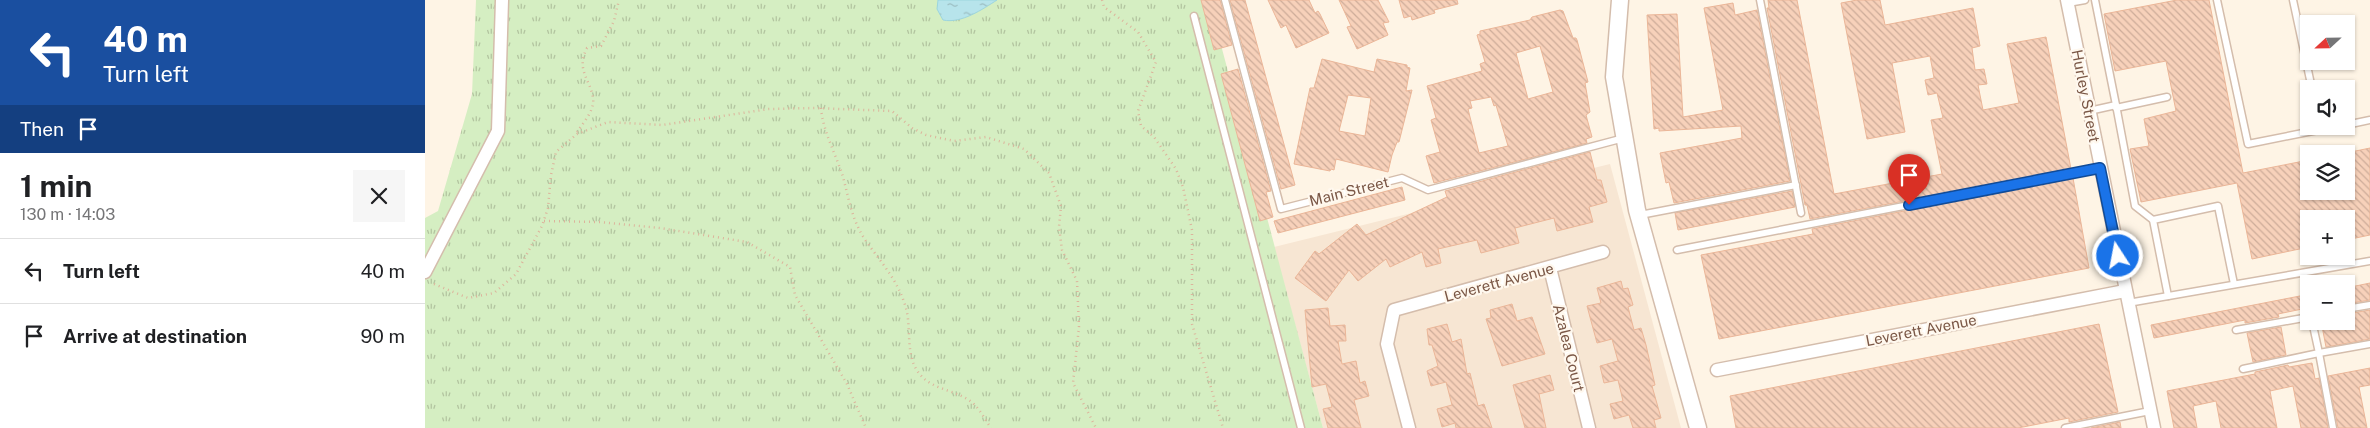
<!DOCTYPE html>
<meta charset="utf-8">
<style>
body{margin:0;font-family:"Public Sans",sans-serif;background:#f6f6f6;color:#202124;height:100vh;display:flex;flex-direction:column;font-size:19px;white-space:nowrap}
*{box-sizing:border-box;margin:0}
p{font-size:16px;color:#757577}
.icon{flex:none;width:28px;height:28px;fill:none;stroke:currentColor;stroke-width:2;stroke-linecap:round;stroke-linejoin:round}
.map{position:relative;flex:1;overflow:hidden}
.side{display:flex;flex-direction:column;background:#fff;width:425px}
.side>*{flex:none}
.hud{background:#1a4fa0;color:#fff;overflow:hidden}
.needle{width:32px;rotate:248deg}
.buttons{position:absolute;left:1875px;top:15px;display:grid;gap:10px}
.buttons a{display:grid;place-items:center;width:55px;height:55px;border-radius:0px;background:#fff;box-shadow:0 1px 4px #0004;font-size:25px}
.pin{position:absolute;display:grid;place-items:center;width:42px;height:42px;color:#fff;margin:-51px -21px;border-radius:50% 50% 50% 0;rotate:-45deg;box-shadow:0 0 5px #0007}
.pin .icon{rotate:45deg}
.me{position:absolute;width:55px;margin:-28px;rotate:349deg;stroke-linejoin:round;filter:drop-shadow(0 0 4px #0008)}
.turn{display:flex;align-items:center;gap:18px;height:105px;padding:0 20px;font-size:22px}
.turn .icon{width:65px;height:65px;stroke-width:2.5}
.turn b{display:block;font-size:35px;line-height:42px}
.then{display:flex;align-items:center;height:48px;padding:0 20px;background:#0003;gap:10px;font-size:19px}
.round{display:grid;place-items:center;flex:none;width:52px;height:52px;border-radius:0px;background:#f6f6f6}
.summary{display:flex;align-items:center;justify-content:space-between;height:85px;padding:0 20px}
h1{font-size:30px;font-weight:700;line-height:38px}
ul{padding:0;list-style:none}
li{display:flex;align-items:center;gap:15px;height:65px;padding:0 20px;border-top:1px solid #e0e0e0}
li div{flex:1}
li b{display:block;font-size:19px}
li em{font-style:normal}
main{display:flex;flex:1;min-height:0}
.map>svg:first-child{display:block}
.residential{fill:#f7e6d3}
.grass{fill:url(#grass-tufts)}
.water{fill:url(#water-ripples);stroke:#9cd5de}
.building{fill:url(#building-back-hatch);stroke:#ebb698;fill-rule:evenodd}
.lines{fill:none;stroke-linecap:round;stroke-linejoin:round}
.service-casing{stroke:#d4bdac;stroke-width:9}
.minor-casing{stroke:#d4bdac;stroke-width:15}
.tertiary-casing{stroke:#d4bdac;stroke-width:19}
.path{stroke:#dcb49c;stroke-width:2.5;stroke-dasharray:1 4;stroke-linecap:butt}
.service{stroke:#fff;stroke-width:6}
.minor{stroke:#fff;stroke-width:12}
.tertiary{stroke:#fff;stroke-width:16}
.route-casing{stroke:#114b97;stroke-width:12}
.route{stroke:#1a73e8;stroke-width:9}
.labels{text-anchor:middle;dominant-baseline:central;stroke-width:4.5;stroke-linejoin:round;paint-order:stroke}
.street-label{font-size:15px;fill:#7b5847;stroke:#fff8ee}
</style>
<main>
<section class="side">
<div class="hud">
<div class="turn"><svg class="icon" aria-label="left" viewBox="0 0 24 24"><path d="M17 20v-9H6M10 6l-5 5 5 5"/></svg><div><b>40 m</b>Turn left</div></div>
<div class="then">Then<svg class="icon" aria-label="arrive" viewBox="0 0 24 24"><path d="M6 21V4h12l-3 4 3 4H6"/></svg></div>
</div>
<div class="summary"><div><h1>1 min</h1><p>130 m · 14:03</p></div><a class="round"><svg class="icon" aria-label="close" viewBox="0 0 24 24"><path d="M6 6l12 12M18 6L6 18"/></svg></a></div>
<ul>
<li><svg class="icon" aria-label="left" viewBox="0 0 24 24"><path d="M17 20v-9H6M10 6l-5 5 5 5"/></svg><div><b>Turn left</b></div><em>40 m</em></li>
<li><svg class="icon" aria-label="arrive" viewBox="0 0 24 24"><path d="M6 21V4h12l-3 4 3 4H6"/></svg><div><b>Arrive at destination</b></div><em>90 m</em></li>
</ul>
</section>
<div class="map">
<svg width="1945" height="428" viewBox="0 0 1945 428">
<defs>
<pattern id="grass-tufts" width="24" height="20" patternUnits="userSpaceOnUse" patternTransform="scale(1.25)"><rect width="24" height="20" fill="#d5eec2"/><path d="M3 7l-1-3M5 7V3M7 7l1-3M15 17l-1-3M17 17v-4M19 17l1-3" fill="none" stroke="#b2c49f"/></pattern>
<pattern id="water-ripples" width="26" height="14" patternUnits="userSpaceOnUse" patternTransform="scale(1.25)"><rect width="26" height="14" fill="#b7e4eb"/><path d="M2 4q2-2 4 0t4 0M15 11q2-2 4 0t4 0" fill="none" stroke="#9abcc0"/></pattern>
<pattern id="building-back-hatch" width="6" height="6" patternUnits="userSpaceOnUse" patternTransform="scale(1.25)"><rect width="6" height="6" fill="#f7d1ba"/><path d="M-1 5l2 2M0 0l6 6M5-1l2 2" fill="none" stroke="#cdac99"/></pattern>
</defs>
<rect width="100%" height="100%" fill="#fef4e5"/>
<polygon class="residential" points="1185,164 1256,428 898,428 849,247"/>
<polygon class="grass" points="51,0 784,0 898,428 0,428 0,218 13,211 47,94"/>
<path class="water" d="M513 0H572C558 9 536 24 518 20L512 9Z"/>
<g class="building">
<polygon points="776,0 795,0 807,45 789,50"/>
<polygon points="805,0 820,0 870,185 856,189"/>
<polygon points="843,0 884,0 890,13 893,11 895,14 904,33 871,48 861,25 856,28"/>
<polygon points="914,0 953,0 964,22 958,23 963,35 932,49 922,27 926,26"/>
<polygon points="974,0 1032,0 1033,4 1009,10 1010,13 987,20 986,16 979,18"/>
<polygon points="1343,0 1372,0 1409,194 1517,174 1506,120 1518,118 1512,93 1503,95 1500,80 1509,78 1505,56 1467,63 1480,132 1442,139 1416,3 1432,0 1455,0 1460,25 1548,8 1555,46 1547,48 1550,70 1559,69 1562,84 1553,85 1558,110 1594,103 1582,44 1621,37 1646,169 1385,219 1382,205 1380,205 1342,8 1344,8"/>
<polygon points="1752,0 1784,0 1818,173 1884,160 1884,191 1921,191 1921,153 1945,148 1945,235 1921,240 1921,219 1884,219 1884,247 1827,259 1812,183 1716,202 1705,149 1724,146 1719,119 1751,111 1741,61 1690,71 1679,14"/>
<polygon points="1308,3 1310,15 1332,10 1365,181 1249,203 1244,182 1241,183 1235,153 1317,138 1316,126 1234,131 1234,128 1229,129 1222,15 1252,14 1258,117 1298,110 1279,8"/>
<path d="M1135 10 1138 11 1148 38H1151L1152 40 1163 82 1160 83 1165 112 1161 115 1167 137 1161 139 1162 143 1009 183 1001 156 1015 152 1006 120 1011 118 1002 86 1057 71 1055 64 1060 62 1052 35 1055 34V31L1105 20 1107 17ZM1115 46 1128 92 1103 99 1091 53ZM1066 97 1069 106 1071 105 1083 146 1054 153 1043 109 1047 108 1045 101Z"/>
<path d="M897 59 949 72 952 59 982 65V67L985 68 981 91 987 90 974 142H972L967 155 963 172 911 159 909 170 906 169 905 171 869 164 885 88H889ZM923 95 946 98 940 136 914 131Z"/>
<polygon points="813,69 846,191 841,192 848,217 835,221 796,74"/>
<polygon points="1165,152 1172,180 1176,180 1182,202 1164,207 1168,222 1132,231 1129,218 1090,228 1094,243 1056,253 1052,240 1013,249 1016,263 1001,267 997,252 965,267 961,259 933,281 924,270 901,301 870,278 890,251 894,254 932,224 941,235 1022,197 1020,191"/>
<polygon points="1648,178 1664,268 1294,339 1276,255 1388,234 1387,229"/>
<polygon points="977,187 980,200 853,233 849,221"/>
<polygon points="1367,191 1370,207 1253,230 1250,213"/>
<polygon points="1196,281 1198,289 1203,288 1208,305 1203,307 1209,330 1216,328 1221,345 1230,385 1227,386 1236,418 1229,420 1231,428 1208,428 1204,415 1189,419 1185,404 1198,401 1193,380 1179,383 1175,366 1193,361 1187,339 1172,343 1162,306 1176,303 1172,288"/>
<polygon points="1945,283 1945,300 1921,304 1921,288"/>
<polygon points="1880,295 1882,308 1853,314 1854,317 1820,323 1820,320 1729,338 1726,325"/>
<polygon points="1087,304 1092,321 1107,317 1120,354 1077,366 1061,319 1066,318 1065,310"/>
<polygon points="903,308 905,326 920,325 921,341 913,341 917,364 931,361 935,383 940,381 944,396 929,400 936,428 903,428 898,409 907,407 901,384 887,387 880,310"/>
<polygon points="1945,310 1945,339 1901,347 1896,321 1921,321 1921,314"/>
<polygon points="1022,324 1027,342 1036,339 1042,374 1045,373 1053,406 1059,404 1067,428 1031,428 1030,423 1017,427 1012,409 1027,405 1021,382 1006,386 1002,371 1013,366 1007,345 1004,345 1002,329"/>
<polygon points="1674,324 1693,412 1644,422 1644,418 1593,428 1311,428 1305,396"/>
<polygon points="1856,327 1861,355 1828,362 1822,333"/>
<polygon points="1887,363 1890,379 1894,378 1903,428 1876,428 1868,386 1845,391 1852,428 1796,428 1791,401 1768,406 1772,428 1749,428 1742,391 1830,374 1830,372 1863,365 1864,367"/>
<polygon points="1945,368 1945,385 1934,387 1942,428 1913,428 1903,376"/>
<polygon points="1125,375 1129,390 1114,394 1121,428 1100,428 1088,385"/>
<polygon points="1695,422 1696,428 1666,428"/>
</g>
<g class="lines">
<g class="service-casing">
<g id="service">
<polyline points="800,0 856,209 977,178 1003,190 1199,138"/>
<polyline points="1335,0 1376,213"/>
<polyline points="1792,0 1823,144 1913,126"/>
<polyline points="1868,0 1887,89"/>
<polyline points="1643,3 1660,0"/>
<polyline points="769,16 876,428"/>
<polyline points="1691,105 1710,206 1728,220"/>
<polyline points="1691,108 1742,97"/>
<polyline points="1664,111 1691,105 1670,0"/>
<polyline points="1921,125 1945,120"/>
<polyline points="1215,215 1371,185"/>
<polyline points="1252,250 1675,168"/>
<polyline points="1743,296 1728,220 1793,206 1809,284"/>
<polyline points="1703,303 1945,261"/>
<polyline points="1921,309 1945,305"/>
<polyline points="1811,330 1884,317"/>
<polyline points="1818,369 1894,353 1887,321"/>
<polyline points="1640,428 1725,411"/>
<polyline points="1908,428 1894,353 1945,344"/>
</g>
</g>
<g class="minor-casing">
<g id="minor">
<polyline points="1642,0 1729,428"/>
<polyline points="1125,268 1164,428"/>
<polyline points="0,272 73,131 77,0"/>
<polyline points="1292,370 1700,291"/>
<polyline points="984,428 962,344 969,310 1178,252"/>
</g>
</g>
<g class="tertiary-casing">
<polyline id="tertiary" points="1195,0 1189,77 1212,210 1273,428"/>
</g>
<g class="path">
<polyline points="677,0 679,7 713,32 731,62 713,111 716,126 729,137 751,169 758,187 767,230 767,324 798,428"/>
<path d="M396 108C398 132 411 154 418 177 424 199 427 221 441 241 455 261 471 278 479 302 488 324 479 352 493 372 505 389 526 389 542 399 553 405 559 418 566 428"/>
<path d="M152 132C159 122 170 110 168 97 164 78 151 69 162 48L176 46 189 21 194 0"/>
<polyline points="119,221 175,222 235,228 322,242 365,267 370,295 422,384 441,428"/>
<polyline points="9,284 43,298 69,293 91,274 117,226 123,208 126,175 131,152 152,134 183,122 237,125 344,109 390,108 467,111 487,128 501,135 529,141 561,137 599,149 624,173 636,206 634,227 637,250 652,281 654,327 648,383 671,428"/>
</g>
<use href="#service" class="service"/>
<use href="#minor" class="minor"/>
<use href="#tertiary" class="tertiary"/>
</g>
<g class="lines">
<g class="route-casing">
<polyline id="route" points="1484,205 1675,168 1693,256"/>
</g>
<use href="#route" class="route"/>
</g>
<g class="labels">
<g class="street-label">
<text transform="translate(1661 96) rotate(79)">Hurley Street</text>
<text transform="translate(924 191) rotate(-14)">Main Street</text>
<text transform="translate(1074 282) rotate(-15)">Leverett Avenue</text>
<text transform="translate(1496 330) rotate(-11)">Leverett Avenue</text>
<text transform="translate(1144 348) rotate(76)">Azalea Court</text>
</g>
</g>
</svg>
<div class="buttons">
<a><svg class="needle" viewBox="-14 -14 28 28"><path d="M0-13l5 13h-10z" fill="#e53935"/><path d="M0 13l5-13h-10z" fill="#757577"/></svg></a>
<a><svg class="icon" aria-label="sound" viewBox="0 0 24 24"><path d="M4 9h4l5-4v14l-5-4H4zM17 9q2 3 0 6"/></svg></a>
<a><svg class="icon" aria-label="layers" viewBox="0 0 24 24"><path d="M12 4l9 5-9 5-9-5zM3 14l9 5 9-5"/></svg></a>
<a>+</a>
<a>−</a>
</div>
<div class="pin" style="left:1484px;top:205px;background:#d93025"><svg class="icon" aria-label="arrive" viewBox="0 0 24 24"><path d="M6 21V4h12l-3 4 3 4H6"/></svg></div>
<svg class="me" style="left:1693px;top:256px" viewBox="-20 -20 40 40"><circle r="17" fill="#1a73e8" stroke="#fff" stroke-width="3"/><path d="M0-11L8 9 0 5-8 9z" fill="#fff"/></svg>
</div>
</main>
